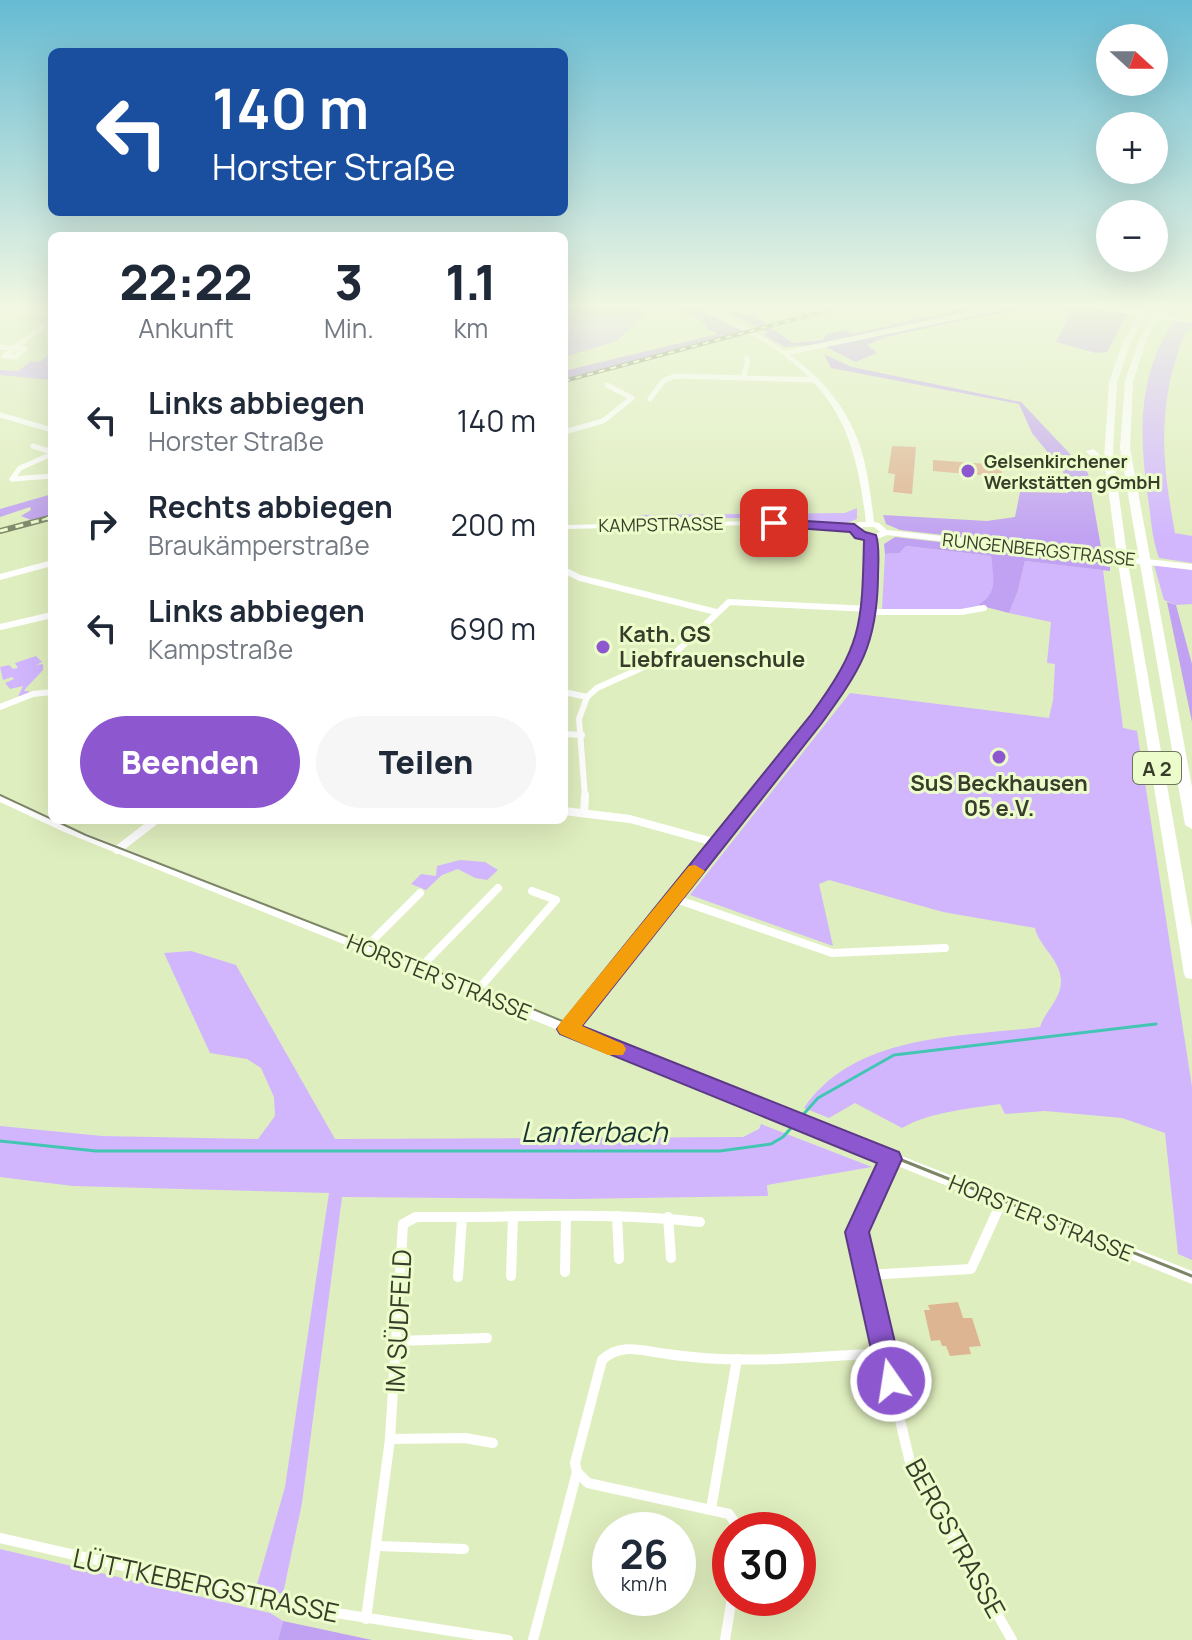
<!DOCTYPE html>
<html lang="de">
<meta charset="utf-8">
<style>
body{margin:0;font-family:Manrope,sans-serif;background:#f6f6f7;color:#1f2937;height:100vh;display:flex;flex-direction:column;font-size:30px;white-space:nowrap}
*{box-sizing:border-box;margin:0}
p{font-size:26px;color:#747a83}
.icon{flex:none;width:44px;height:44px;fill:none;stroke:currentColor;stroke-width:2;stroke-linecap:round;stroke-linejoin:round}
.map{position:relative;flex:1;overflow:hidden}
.side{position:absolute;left:48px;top:232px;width:520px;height:592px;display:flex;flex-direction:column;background:#fff;border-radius:12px;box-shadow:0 8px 32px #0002}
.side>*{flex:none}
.banner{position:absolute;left:48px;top:48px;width:520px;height:168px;border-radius:12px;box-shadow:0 8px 32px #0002;background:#1a4fa0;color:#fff;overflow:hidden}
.needle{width:52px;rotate:111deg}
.fabs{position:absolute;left:1096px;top:24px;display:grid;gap:16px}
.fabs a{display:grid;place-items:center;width:72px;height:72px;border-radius:50%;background:#fff;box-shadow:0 8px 32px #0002;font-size:40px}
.speed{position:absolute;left:592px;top:1512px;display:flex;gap:16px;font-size:40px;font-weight:700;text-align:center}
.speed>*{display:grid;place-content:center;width:104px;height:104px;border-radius:50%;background:#fff;box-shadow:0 8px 32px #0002;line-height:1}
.speed small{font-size:20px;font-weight:400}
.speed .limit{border:12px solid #d22;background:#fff;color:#111}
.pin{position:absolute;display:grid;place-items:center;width:68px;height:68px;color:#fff;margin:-34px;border-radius:16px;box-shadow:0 4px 12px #0006}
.me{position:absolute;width:88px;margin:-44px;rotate:347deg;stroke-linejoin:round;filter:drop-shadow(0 0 6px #0008)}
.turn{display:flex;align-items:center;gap:28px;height:168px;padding:0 32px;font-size:36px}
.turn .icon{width:104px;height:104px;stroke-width:2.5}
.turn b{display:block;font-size:56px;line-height:68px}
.eta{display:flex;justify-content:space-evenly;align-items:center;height:136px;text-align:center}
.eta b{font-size:48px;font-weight:800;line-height:56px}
.button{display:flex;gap:16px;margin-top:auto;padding:16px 32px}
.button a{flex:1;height:92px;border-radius:48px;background:#8d57cf;color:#fff;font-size:32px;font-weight:800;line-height:92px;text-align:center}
.button a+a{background:#f6f6f7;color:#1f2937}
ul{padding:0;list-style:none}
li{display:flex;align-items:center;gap:24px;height:104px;padding:0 32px}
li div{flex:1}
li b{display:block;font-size:30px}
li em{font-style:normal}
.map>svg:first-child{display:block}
.green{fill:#d1b6fe}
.forest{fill:#c1a2f2}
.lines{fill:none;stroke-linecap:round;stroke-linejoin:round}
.stream{stroke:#43c5b3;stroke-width:3}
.building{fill:#deb593}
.street-far3{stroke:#fff;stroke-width:5}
.street-far2{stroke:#fff;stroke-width:6}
.street-far1{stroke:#fff;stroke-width:8}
.street{stroke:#fff;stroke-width:10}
.secondary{fill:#fff;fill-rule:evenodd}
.highway{fill:#fff;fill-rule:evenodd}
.tram-far1{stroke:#7c8667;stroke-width:2}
.tram{stroke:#7c8667;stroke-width:3}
.rail-far1-casing{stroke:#7c8667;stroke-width:4}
.rail-casing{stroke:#7c8667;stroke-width:6}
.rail-far1{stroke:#ecfccb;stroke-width:2;stroke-dasharray:6;stroke-linecap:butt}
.rail{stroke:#ecfccb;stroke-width:3;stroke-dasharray:8;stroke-linecap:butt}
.route{fill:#8d57cf;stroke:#5c3987;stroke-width:2}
.slow{fill:#f59e0b}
.poi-dot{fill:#8d57cf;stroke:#ecfccb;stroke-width:3}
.labels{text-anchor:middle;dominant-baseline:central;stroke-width:6;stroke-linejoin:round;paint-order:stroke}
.far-poi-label{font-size:18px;font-weight:bold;fill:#373d2a;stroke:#ecfccb;text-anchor:start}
.far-street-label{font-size:18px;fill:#373d2a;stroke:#ecfccb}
.shield{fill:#ecfccb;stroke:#6d765a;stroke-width:2}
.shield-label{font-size:20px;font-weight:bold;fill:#373d2a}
.poi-label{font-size:22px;font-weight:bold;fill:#373d2a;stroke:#ecfccb;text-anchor:start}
.street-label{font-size:22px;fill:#373d2a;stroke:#ecfccb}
.near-street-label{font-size:26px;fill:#373d2a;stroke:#ecfccb}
.near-water-label{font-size:28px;font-style:italic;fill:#193430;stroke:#ecfccb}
</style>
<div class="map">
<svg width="1192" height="1640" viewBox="0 0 1192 1640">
<rect width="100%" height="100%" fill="#dfeebe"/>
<g class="green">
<polygon points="564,308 645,308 648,310 617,341 564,357"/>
<path d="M1175 320 1192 322V326C1182 334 1180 346 1176 359 1157 419 1164 473 1175 533L1192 536V563L1159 558C1152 539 1151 518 1148 498 1139 435 1137 374 1175 320Z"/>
<polygon points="52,352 52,380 0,375 0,370 18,371 31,361 40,362"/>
<polygon points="857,508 857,519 846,523 736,518 636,520 639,515 845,513"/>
<path d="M906 546 991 556C992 567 998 584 992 594 978 620 908 610 882 609L885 554 898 553Z"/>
<path d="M1025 561 1103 570 1123 728 1137 731 1192 1087V1260L1178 1254 1165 1133 1122 1118 1045 1111 1005 1114 1000 1104C967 1109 930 1112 902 1128L855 1103 829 1118 804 1108C855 1033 961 1037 1040 1027 1045 1011 1062 998 1061 980 1060 959 1038 945 1035 928L943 912 829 880 819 884 833 946 690 895 850 693 1049 718 1053 700 1055 664 1047 663 1051 622 1009 613 1018 591Z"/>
<polygon points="1154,565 1192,568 1192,604 1176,605 1164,600"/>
<polygon points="36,656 42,662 36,665 43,664 43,670 26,688 24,691 29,691 28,694 18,697 23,686 10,689 5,683 14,679 12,677 3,680 0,667 9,665 13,669 18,668 15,663"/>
<polygon points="460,860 485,862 498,870 487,880 475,878 458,869 442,875 426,890 411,884 421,874 436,876 437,866"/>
<polygon points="191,951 236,965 335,1139 743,1137 759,1129 761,1124 872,1167 767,1185 768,1196 574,1199 342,1197 302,1503 283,1594 256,1588 285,1487 329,1193 73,1186 0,1177 0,1126 102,1136 258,1139 275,1116 274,1097 261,1068 247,1059 210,1053 164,953"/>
<polygon points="0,1549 270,1613 283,1621 278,1640 0,1640"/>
</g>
<g class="forest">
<polygon points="668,308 695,308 744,332 564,379 564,371 718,334 705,328 706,325 696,317"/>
<path d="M717 308 755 316 793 343 823 340 826 334 845 330 853 334 966 308 1130 309 1107 352 1096 353 1056 342 1071 312C1023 302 936 327 886 337L867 345 877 353 855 362 821 344 785 347 763 335 768 332Z"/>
<polygon points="824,354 852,367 1021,402 1088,473 1102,553 900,530 886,524 883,515 987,521 1015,517 1020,492 1068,493 1063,471 1032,433 1019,404 831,368"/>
<polygon points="52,494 52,515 31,520 21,516 31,510 30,507 0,517 0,509"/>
<path d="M895 537 1110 561V571L1025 561 1018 591 1009 613 978 605C999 593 993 578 991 556L906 546 899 553 885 554 884 544Z"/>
<polygon points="1167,602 1176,605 1192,664 1192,722"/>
<polygon points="283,1621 372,1640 278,1640"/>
</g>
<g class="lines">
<polyline class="stream" points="0,1141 96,1151 720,1151 771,1144 783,1137 818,1098 894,1055 1156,1024"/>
</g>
<g class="building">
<polygon points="892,446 916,447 912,494 893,492 895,474 888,473"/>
<polygon points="933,460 1002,465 1002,477 933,471"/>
<polygon points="958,1302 963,1318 972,1318 981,1346 969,1347 971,1354 950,1356 946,1346 942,1346 940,1340 931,1341 924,1310 930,1310 928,1305"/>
</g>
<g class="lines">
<g class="street-far3">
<polyline points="1102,308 1192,321"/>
<polyline points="0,310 52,312"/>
<polyline points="0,347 15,348"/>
<polygon points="15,348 25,349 15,357 4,356"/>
<polyline points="15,348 52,319"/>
<polyline points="786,353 998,308"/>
<polyline points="743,378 748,361 746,358"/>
<polyline points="650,399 663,381 675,376 817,380"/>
<polyline points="0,415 52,430"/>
<polyline points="564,432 603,421 632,398 607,385"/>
<polyline points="33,446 52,452"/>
<polyline points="12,479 20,468 52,454"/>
<polyline points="12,479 52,476"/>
</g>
<g class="street-far2">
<polyline points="564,570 580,578 716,612"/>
<polyline points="870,612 961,612 984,608"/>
<polyline points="0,627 52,615"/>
<polyline points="564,692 587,697"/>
<polyline points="0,707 33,694 52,692"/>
<polyline points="564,734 582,735"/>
<polyline points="585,797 579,719 587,697 597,688 675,653 729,602 870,609"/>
</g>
<g class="street-far1">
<polyline points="564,811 630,819 717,843"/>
<polyline points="584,813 585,795"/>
<polyline points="117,850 156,820"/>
<polyline points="673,898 832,953 945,948"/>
<polyline points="365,948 420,893"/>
<polyline points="419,969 498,888"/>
<polyline points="476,992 556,900 532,891"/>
</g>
<g class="street">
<polyline points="891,1159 859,1223 857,1241 910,1462 1012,1640"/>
<polyline points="617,1216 619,1259"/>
<polyline points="668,1217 671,1258"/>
<polyline points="565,1272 566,1217"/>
<polyline points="867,1275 971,1269 1001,1203"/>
<polyline points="511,1276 513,1217"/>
<polyline points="458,1277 462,1218"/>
<polyline points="398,1341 487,1338"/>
<polyline points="390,1439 465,1438 493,1443"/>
<polyline points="711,1509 737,1359"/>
<path d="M740 1530 729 1514 588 1483 577 1472 575 1463 602 1360C621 1342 643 1351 667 1354 739 1365 812 1357 885 1353"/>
<polyline points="0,1538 317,1610 508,1640"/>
<polyline points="378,1546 464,1549"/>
<path d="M366 1619 390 1439 403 1224 416 1217C511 1218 605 1211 700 1222"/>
<polyline points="533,1640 577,1472"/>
<polyline points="725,1640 732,1598"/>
</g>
<g class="secondary">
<path d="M703 308H711C774 340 839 378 861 449 868 473 871 497 874 522L879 523 887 530 1192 564V570L887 535 875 540 873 627 854 673 801 746 576 1027 1192 1271V1284L64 832 0 802V795L4 796 52 818V820L566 1023 793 742 844 673 863 627 867 540 859 537 850 531 753 525 564 529V525L753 521 854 527 858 522H866C857 444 841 394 773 348 751 333 726 323 703 308ZM863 527H874L880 532C872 536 866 535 859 531Z"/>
<polygon points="52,560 52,566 0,580 0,574"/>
</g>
<g class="highway">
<polygon points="1143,308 1151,308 1131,342 1117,382 1113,451 1128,563 1192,928 1192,979 1186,978 1184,974 1118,563 1106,472 1086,451 1094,449 1104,459 1109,382 1123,342"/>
<polygon points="1157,308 1165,308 1147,339 1133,381 1130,448 1192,787 1192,829 1185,825 1120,448 1125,381 1139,339"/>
</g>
<polyline class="tram-far1" points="0,795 86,835 533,1009 904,1161"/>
<polyline class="tram" points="899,1159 1192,1276"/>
<g class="rail-far1-casing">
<g id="rail-far1">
<polyline points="564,381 836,308"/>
<polyline points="42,520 52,517"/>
</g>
</g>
<g class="rail-casing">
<polyline id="rail" points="0,531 49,518"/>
</g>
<use href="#rail-far1" class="rail-far1"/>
<use href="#rail" class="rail"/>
</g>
<linearGradient id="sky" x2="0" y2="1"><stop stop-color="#66bbd3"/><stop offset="0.57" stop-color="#f1f7e2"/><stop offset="1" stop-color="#f1f7e2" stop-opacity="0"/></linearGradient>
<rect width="1192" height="538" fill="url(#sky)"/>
<path class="route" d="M774 519 854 524 865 532 876 535C880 547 878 564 878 577 877 646 860 670 821 724L582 1026 899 1152 902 1159 869 1232 904 1381 900 1389 891 1393 882 1389 878 1381 845 1232 877 1163 560 1034 557 1029 810 716C862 645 862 627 864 540L855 538 850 532 769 526V520Z"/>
<polygon class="slow" points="695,865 705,871 702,875 582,1026 623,1044 626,1049 623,1055 608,1055 560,1034 557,1029 560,1023 689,866"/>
<g class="poi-dot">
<circle cx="968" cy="471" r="8"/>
<circle cx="603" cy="647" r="8"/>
<circle cx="999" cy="757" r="8"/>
</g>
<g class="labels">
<g class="far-poi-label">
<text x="984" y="461">Gelsenkirchener<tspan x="984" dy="21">Werkstätten gGmbH</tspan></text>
</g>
<g class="far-street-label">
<text transform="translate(661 524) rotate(-1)">KAMPSTRASSE</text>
<text transform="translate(1039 549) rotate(6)">RUNGENBERGSTRASSE</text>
</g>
<rect class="shield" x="1133" y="752" width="48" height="32" rx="6"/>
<g class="shield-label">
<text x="1157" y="768">A 2</text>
</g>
<g class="poi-label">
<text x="619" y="634">Kath. GS<tspan x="619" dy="25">Liebfrauenschule</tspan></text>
<text x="999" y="783" text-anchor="middle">SuS Beckhausen<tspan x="999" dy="25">05 e.V.</tspan></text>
</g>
<g class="street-label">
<text transform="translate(439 977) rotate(22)">HORSTER STRASSE</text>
<text transform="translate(1041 1218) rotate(22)">HORSTER STRASSE</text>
</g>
<g class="near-street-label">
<text transform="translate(398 1321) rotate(-87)">IM SÜDFELD</text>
<text transform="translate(956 1538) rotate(61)">BERGSTRASSE</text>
<text transform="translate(206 1585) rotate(12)">LÜTTKEBERGSTRASSE</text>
</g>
<g class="near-water-label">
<text x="594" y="1131">Lanferbach</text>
</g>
</g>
</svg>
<div class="fabs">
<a><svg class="needle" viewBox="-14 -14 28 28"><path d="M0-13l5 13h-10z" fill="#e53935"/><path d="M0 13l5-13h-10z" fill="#747a83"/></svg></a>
<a>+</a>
<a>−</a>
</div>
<div class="speed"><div>26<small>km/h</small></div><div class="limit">30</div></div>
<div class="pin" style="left:774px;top:523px;background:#d93025"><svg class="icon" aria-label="arrive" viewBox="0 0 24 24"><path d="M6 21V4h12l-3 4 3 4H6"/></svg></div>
<svg class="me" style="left:891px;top:1381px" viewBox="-20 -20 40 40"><circle r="17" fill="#8d57cf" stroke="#fff" stroke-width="3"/><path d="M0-11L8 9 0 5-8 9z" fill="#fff"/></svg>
<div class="banner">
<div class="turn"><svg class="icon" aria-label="left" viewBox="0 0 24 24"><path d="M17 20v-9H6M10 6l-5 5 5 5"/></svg><div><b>140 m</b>Horster Straße</div></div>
</div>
<section class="side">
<div class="eta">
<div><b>22:22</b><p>Ankunft</p></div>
<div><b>3</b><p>Min.</p></div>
<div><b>1.1</b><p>km</p></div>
</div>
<ul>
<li><svg class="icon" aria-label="left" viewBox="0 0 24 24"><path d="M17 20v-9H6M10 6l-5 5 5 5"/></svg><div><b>Links abbiegen</b><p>Horster Straße</p></div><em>140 m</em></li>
<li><svg class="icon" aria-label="right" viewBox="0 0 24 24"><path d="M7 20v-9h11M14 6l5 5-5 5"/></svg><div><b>Rechts abbiegen</b><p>Braukämperstraße</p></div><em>200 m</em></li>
<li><svg class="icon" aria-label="left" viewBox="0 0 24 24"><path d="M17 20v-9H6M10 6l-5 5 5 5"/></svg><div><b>Links abbiegen</b><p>Kampstraße</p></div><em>690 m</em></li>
</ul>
<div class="button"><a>Beenden</a><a>Teilen</a></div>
</section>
</div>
